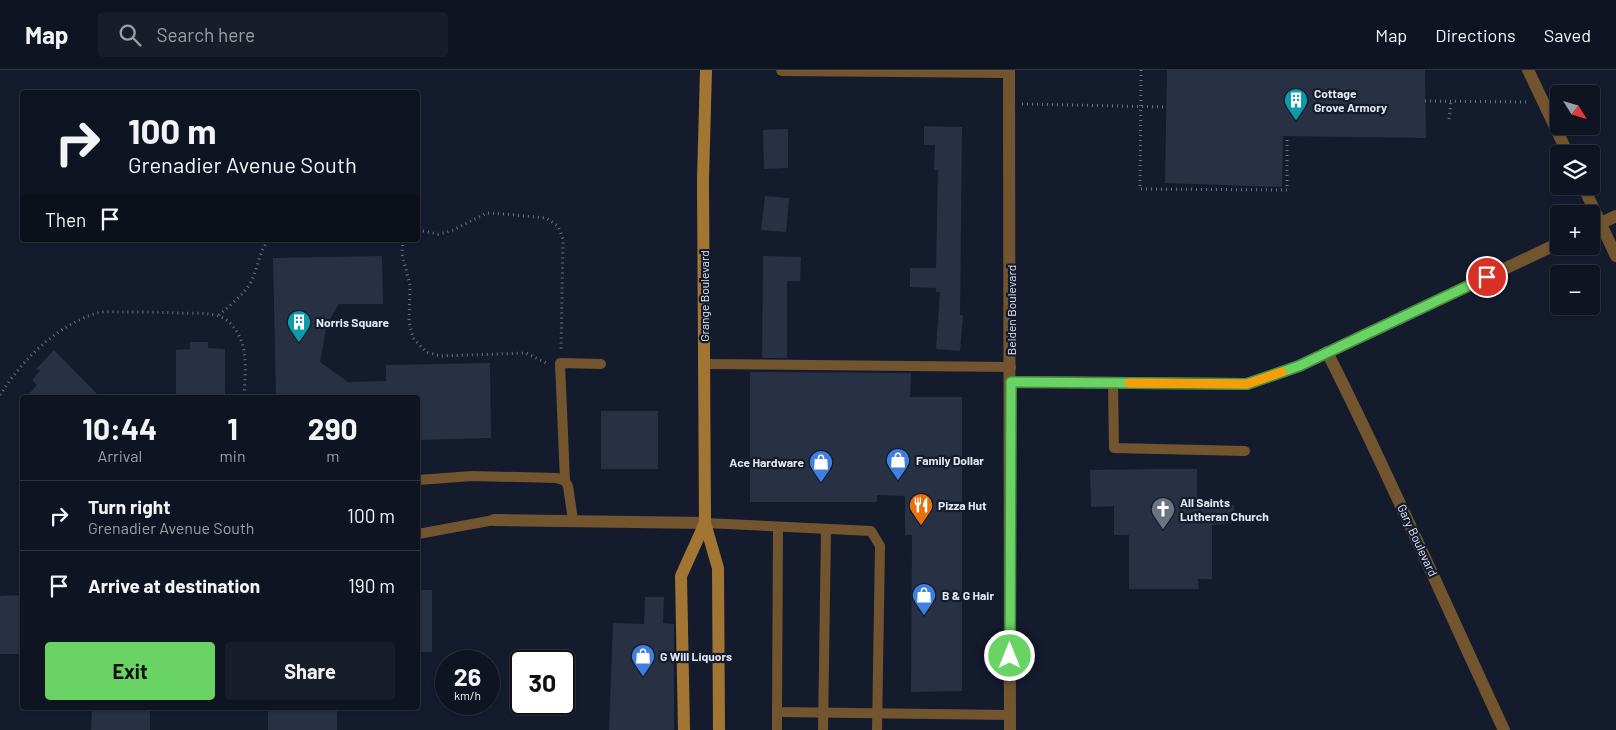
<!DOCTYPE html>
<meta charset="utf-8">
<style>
body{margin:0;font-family:Barlow,sans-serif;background:#181d2a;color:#f1f3f6;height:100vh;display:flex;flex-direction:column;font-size:19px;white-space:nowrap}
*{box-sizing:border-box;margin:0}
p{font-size:16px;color:#9b9ea5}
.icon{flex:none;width:28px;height:28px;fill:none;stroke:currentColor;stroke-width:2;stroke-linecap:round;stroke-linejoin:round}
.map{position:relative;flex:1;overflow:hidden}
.details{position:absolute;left:20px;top:325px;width:400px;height:315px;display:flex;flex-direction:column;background:#0f1422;border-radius:5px;box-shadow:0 1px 4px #0004,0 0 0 1px #2f3340}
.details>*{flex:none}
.guide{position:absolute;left:20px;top:20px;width:400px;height:152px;border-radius:5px;box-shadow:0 1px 4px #0004,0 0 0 1px #2f3340;background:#0f1422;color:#f1f3f6;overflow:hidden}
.needle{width:32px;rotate:127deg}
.tools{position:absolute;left:1550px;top:15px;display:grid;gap:10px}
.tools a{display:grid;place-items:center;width:50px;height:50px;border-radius:5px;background:#0f1422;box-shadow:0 1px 4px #0004,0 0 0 1px #2f3340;font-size:25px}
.speed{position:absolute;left:435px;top:580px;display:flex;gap:10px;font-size:25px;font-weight:700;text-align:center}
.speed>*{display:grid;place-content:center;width:65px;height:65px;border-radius:50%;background:#0f1422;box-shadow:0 1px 4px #0004,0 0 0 1px #2f3340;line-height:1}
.speed small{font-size:12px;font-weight:400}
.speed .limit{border:2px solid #111;border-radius:8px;background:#fff;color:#111}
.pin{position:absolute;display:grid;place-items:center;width:42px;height:42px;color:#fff;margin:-21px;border:2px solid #fff;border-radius:50%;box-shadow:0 1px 5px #0007}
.me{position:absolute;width:55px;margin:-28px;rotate:0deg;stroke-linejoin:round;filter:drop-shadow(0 0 4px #0008)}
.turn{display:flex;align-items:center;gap:18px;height:105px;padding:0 25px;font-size:22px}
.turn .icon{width:65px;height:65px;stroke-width:2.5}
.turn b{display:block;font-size:35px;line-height:42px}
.then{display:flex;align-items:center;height:48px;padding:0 25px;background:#0003;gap:10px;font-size:19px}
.eta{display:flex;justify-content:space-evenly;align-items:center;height:85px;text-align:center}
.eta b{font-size:30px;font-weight:700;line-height:35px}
.button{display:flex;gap:10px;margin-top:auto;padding:10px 25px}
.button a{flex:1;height:58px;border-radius:5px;background:#69d464;color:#111;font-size:20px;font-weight:700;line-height:58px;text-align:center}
.button a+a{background:#181d2a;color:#f1f3f6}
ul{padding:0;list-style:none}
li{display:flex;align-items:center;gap:15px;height:70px;padding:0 25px;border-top:1px solid #2f3340}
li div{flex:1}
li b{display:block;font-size:19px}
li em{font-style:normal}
header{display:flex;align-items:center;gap:30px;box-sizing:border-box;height:70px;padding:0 25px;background:#0f1422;border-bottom:1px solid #2f3340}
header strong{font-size:24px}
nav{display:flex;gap:28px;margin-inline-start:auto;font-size:18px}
.search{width:350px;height:45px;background:#181d2a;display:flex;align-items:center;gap:12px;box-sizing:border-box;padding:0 18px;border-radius:5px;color:#9b9ea5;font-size:19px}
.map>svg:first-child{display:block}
.building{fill:#283043}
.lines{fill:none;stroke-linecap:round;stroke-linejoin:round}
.path{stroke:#6b7281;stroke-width:3;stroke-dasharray:1 4;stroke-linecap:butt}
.lane{stroke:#72552e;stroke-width:10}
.street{stroke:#72552e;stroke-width:12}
.secondary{stroke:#a37532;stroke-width:12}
.route-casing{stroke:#448a41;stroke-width:12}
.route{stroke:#69d464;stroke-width:9}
.slow{stroke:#f59e0b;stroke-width:9}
.labels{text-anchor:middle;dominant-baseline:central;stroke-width:4.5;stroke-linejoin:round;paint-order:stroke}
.poi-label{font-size:12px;font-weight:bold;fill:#e1e6f3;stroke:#141b2d;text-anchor:start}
.street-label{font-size:12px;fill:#e1e6f3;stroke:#141b2d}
</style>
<header>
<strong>Map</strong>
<div class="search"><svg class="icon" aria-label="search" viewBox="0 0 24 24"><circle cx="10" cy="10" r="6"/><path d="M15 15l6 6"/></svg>Search here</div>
<nav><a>Map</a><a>Directions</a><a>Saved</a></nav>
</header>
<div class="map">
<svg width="1616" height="660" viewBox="0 0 1616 660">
<rect width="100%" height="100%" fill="#141b2d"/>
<g class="building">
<polygon points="1167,0 1425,0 1426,68 1283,66 1282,117 1165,113"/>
<polygon points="924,56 962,57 960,245 963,245 960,281 936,279 940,222 936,222 936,218 910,217 910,198 936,198 938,100 934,100 935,75 924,75"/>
<polygon points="788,59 788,98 764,99 763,60"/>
<polygon points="765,126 789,128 786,162 761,160"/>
<polygon points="382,186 383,234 339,234 327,254 320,292 348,312 386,311 386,295 490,293 491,368 418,370 418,328 276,328 273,188"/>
<polygon points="763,186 801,187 800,211 787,211 787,288 762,288"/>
<polygon points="190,272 208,272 208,278 225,279 225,328 176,328 176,280 190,279"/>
<polygon points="54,280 101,328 25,328 37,315 32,310 40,301 36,299"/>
<polygon points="750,302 911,303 910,327 962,327 962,621 911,622 912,465 905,465 905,426 877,425 877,432 750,432"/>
<rect x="601" y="341" width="57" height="58"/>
<polygon points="1154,399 1197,399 1197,432 1207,432 1208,436 1234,435 1235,453 1212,455 1212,509 1198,509 1199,519 1129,519 1129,465 1114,465 1114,436 1091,437 1090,400"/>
<rect x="418" y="520" width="14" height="62"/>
<polygon points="22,525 22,584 0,584 0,526"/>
<polygon points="645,527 664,527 663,553 674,554 674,660 609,660 613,553 644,554"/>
<polygon points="92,638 150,638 150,660 91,660"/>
<rect x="268" y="638" width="69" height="22"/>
</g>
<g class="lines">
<g class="path">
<polyline points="1141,0 1140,119 1287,120 1287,66"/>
<polyline points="1425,31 1527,32"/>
<polyline points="1022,34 1166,37"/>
<polyline points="1449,49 1451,31"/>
<polyline points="418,160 438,164 451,161 487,143 504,144 546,148 558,156 563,169 561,280"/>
<polyline points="403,170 402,184 410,215 409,251 413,268 426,282 441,286 526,283 548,294"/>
<path d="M219 245C230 235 245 224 252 210 258 197 259 181 269 170"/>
<path d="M0 325C23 289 56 256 97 243 104 241 113 242 120 242 139 242 158 242 177 243 196 244 218 240 231 254 250 274 245 303 244 328"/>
</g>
<g class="lane">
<polyline points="704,294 1011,297"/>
<polyline points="1113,313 1114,378 1245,381"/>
<polyline points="418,410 472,406 557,408 565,411 568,416 573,450"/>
<polyline points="565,411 560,293 601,294"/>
<polyline points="705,453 871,461 880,476 877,660"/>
<polyline points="778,457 777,642 1010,645"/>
<polyline points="418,464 494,450"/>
<polyline points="777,660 777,642"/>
<polyline points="823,660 826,459"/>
</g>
<g class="street">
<polyline points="782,0 1009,2"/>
<polyline points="1009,0 1010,660"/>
<polyline points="1528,0 1568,84"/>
<polyline points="1583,116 1616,186"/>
<polyline points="1591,158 1616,146"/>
<path d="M1327 282C1390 406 1445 534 1504 660"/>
<polyline points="1011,312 1247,314 1299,296 1559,173"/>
<polyline points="494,450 705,453"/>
</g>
<g class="secondary">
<polyline points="706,0 703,110 705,453 718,498 719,660"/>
<polyline points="684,660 681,506 705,453"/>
</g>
</g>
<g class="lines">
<g class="route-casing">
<polyline id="route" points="1010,586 1011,312 1247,314 1299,296 1487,207"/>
</g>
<use href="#route" class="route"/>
<polyline class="slow" points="1129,313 1247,314 1282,302"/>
</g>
<defs>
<g id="building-pin" transform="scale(1.25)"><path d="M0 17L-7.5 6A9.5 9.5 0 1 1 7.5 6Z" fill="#0f9aa8" stroke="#141b2d"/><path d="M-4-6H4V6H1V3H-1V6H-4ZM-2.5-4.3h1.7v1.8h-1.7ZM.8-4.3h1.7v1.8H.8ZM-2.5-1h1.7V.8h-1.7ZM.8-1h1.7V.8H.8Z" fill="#fff"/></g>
<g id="shop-pin" transform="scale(1.25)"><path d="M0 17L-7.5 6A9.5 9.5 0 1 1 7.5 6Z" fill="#3f7fe0" stroke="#141b2d"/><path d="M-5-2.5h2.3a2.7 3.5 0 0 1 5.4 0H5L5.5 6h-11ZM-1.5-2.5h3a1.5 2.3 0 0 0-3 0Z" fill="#fff"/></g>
<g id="restaurant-pin" transform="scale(1.25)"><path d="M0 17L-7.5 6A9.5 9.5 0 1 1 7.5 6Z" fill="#e8710a" stroke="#141b2d"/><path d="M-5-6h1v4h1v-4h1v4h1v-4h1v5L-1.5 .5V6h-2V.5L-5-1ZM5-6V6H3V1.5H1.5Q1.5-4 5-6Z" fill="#fff"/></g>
<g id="church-pin" transform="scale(1.25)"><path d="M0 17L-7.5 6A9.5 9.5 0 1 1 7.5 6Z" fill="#6b7280" stroke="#141b2d"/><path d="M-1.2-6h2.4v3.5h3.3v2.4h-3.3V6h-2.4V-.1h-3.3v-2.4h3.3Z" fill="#fff"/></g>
</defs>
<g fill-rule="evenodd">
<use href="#building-pin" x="1296" y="30"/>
<use href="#building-pin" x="299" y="252"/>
<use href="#shop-pin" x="898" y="390"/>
<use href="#shop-pin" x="821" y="392"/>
<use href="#restaurant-pin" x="921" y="435"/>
<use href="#church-pin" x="1163" y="439"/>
<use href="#shop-pin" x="924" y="525"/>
<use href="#shop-pin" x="643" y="586"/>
</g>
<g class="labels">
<g class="poi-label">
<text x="1314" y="23">Cottage<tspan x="1314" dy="14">Grove Armory</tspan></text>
<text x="316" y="252">Norris Square</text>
<text x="916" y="390">Family Dollar</text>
<text x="804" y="392" text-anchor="end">Ace Hardware</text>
<text x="1180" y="432">All Saints<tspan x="1180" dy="14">Lutheran Church</tspan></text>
<text x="938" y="435">Pizza Hut</text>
<text x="942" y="525">B &amp; G Hair</text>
<text x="660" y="586">G Will Liquors</text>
</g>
<g class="street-label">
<text transform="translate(704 226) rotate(-90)">Grange Boulevard</text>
<text transform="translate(1011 240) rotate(-90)">Belden Boulevard</text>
<text transform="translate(1418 470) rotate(65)">Gary Boulevard</text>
</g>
</g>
</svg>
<div class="tools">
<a><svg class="needle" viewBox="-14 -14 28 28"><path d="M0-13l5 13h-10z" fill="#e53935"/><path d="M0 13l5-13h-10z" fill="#9b9ea5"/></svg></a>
<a><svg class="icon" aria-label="layers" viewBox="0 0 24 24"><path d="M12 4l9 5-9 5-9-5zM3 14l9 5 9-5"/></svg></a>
<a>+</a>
<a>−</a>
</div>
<div class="speed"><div>26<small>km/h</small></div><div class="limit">30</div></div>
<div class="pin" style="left:1487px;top:207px;background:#d93025"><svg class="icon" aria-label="arrive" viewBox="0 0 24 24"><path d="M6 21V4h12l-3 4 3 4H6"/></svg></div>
<svg class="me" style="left:1010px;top:586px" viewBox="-20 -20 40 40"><circle r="17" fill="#69d464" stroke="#fff" stroke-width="3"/><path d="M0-11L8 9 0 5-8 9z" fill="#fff"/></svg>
<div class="guide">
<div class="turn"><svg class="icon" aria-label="right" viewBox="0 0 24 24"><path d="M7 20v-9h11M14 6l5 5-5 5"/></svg><div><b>100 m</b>Grenadier Avenue South</div></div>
<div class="then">Then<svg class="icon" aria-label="arrive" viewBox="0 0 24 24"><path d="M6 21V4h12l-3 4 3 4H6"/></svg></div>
</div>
<section class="details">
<div class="eta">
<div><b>10:44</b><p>Arrival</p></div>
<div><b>1</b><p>min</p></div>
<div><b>290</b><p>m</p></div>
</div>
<ul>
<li><svg class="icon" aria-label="right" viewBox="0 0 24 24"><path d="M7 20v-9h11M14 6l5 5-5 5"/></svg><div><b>Turn right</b><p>Grenadier Avenue South</p></div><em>100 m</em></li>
<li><svg class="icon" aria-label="arrive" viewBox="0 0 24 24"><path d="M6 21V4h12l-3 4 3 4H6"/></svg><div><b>Arrive at destination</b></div><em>190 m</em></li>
</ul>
<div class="button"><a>Exit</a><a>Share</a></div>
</section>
</div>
